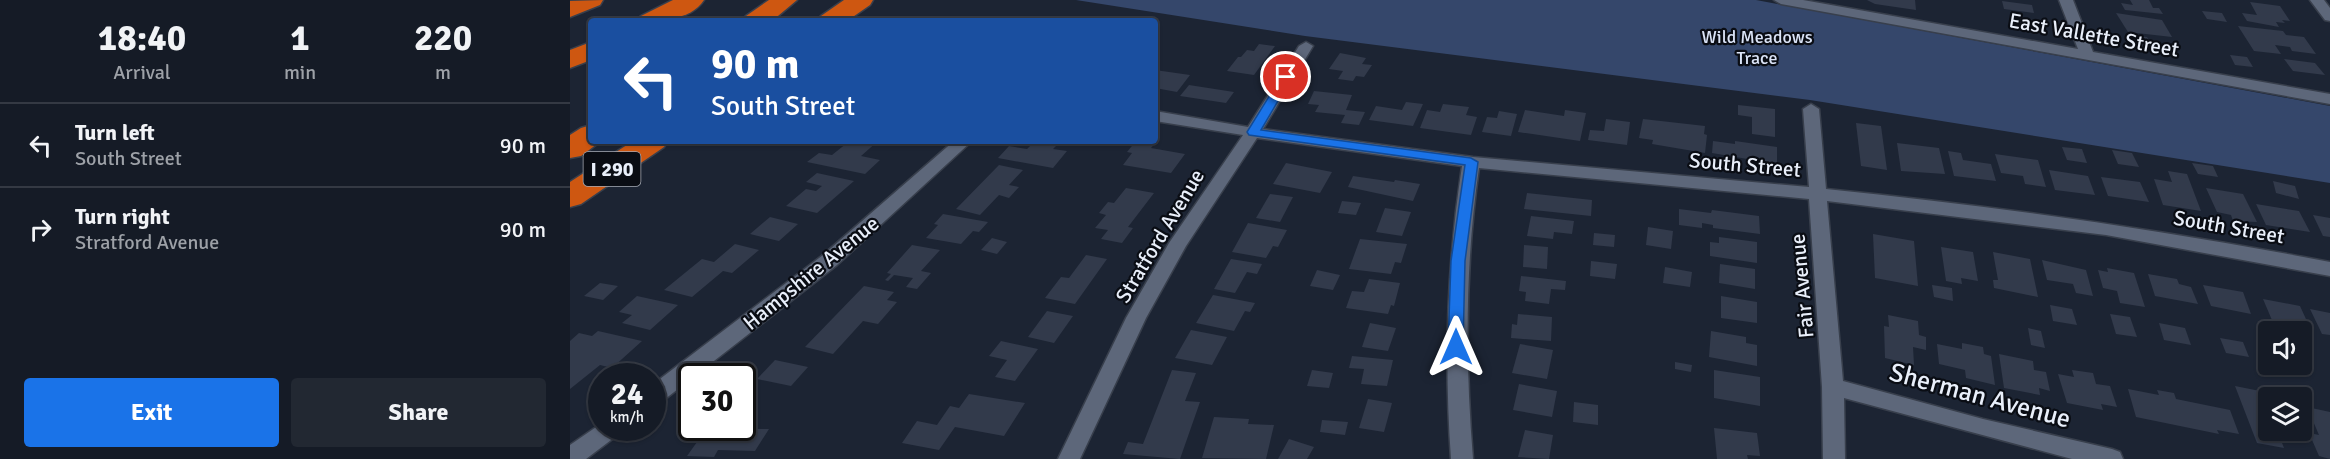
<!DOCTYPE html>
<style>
body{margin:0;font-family:Signika,sans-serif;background:#222832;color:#f1f3f6;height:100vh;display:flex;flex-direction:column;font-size:22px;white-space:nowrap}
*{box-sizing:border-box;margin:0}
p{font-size:20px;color:#9da1a7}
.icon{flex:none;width:33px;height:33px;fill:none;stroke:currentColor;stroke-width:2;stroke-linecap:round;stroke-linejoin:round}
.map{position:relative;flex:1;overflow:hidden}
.sheet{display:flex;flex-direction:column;background:#151b26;width:570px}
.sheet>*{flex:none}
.guide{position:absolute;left:18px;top:18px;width:570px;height:126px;border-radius:6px;box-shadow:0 2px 4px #0004,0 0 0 2px #343943;background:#1a4fa0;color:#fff;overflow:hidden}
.tools{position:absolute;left:1688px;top:321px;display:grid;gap:12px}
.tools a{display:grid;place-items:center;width:54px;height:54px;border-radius:6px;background:#151b26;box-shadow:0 2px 4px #0004,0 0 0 2px #343943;font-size:30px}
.speed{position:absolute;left:18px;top:363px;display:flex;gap:12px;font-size:30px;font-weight:700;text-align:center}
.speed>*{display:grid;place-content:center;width:78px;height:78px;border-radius:50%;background:#151b26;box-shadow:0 2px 4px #0004,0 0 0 2px #343943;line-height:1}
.speed small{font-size:15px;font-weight:400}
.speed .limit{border:3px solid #111;border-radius:9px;background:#fff;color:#111}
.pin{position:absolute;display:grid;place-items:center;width:51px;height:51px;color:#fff;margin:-26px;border:3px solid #fff;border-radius:50%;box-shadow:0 2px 6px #0007}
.me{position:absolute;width:66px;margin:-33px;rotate:0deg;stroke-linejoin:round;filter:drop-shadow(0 0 4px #0008)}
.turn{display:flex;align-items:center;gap:21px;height:126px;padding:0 24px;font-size:27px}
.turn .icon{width:78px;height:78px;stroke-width:2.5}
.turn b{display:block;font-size:42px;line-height:51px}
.eta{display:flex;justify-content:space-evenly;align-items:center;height:102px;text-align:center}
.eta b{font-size:36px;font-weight:700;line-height:42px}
.button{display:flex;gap:12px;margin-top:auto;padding:12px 24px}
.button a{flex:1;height:69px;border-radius:6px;background:#1a73e8;color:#fff;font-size:24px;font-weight:700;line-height:69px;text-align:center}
.button a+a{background:#222832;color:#f1f3f6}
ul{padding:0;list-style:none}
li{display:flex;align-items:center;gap:18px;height:84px;padding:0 24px;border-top:2px solid #343943}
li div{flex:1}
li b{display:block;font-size:22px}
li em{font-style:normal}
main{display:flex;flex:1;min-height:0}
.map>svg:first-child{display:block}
.green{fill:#35476b}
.building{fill:#323a4b}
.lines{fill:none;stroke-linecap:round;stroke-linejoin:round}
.minor-casing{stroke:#383f4c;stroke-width:3}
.motorway-casing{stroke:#383f4c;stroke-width:3}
.minor{fill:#5d677a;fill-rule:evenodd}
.motorway{fill:#ce5711;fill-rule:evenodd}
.route{fill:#1a73e8;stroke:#114b97;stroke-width:1.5}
.labels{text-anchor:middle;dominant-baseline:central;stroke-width:4.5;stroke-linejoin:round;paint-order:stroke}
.far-park-label{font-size:18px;fill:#dbe4f7;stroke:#0a0d14}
.shield{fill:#0a0d14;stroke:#a6abb5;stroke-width:1.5}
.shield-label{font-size:20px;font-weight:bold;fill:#e9effa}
.street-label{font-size:21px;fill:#e9effa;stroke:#0a0d14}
.near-street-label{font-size:26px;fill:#e9effa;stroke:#0a0d14}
</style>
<main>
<section class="sheet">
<div class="eta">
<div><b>18:40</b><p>Arrival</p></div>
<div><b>1</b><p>min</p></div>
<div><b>220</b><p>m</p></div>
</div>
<ul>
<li><svg class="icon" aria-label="left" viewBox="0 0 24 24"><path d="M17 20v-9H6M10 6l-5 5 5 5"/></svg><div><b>Turn left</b><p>South Street</p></div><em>90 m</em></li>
<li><svg class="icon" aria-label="right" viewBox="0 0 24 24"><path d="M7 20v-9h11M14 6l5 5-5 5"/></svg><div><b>Turn right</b><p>Stratford Avenue</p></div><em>90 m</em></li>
</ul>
<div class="button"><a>Exit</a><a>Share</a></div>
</section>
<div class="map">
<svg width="1760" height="459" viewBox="0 0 1760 459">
<rect width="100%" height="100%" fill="#1c2433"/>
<polygon class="green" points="506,0 1186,0 1760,106 1760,183 1240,100 735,36"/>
<g class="building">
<polygon points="1297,0 1345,0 1346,10 1305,4"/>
<polygon points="1560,0 1579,0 1583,8 1589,8 1593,14 1555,10 1551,3 1563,5"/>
<polygon points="1432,1 1462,5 1464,13 1434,9"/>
<polygon points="1680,2 1710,6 1720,21 1712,20 1715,23 1706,22 1709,27 1677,21 1672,13 1687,15"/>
<polygon points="1632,11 1652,13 1657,22 1637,19"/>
<polygon points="1546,13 1592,20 1602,37 1558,32"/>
<polygon points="1440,17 1465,20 1466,31 1443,28"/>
<polygon points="1668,26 1713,31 1716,35 1734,37 1746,54 1722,51 1720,47 1705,45 1711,54 1684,51"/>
<polygon points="1556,35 1577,37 1583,48 1562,46"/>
<polygon points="689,44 705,46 684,75 657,71 668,57 671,57 677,50 684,51"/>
<polygon points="770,53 796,58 792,64 802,65 794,77 786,76 783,81 768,79 773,71 759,69"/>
<polygon points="1660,55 1677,57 1683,67 1665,65"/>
<polygon points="1714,59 1745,63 1755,75 1723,71"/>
<polygon points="585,70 620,75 607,92 585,88"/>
<polygon points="619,85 664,92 656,103 610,96"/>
<polygon points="744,91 782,95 776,110 795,112 789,125 771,123 775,115 745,112 749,105 738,104"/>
<polygon points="836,102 853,104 843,126 799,120 806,106 832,110"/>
<polygon points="873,104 899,107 896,115 907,117 901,135 850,128 857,110 870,112"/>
<polygon points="1168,105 1205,109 1205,137 1182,134 1182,117 1168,115"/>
<polygon points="955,110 994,116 995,110 1016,113 1010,141 948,132"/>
<polygon points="929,111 947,114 941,136 912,132 917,117 927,118"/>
<polygon points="1036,119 1060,122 1057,145 1018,140 1020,130 1034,131"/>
<polygon points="1073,119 1135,126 1134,134 1137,135 1135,153 1082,144 1083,140 1069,138"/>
<polygon points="1286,123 1311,126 1317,170 1291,166"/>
<polygon points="273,141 308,141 291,156 310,160 295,174 237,162 249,153 262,155 277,143"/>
<polygon points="566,141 586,142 581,148 615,154 601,173 553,165 562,153 557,152"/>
<polygon points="1143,141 1165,144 1165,141 1207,147 1207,164 1142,153"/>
<polygon points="464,142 486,146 483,149 497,151 483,168 428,158 439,146 457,149"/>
<polygon points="1327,143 1369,148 1375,174 1331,171"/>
<polygon points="1492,147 1512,149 1517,163 1497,160"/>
<polygon points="1542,150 1562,153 1569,167 1548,164"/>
<polygon points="1378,151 1391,153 1393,160 1421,164 1426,181 1384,176"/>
<polygon points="1425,154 1468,160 1476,187 1455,184 1453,176 1431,173"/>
<polygon points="716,163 762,172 750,193 703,184"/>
<polygon points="1622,163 1643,166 1648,177 1628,174"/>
<polygon points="429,165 453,170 439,185 449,187 439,198 429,195 410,215 386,209"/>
<polygon points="1479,170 1518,176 1525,195 1485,190"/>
<polygon points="1598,171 1617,174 1631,211 1593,205 1584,179 1602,182"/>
<polygon points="247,173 284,181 247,213 216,206 236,189 246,191 252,186 236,182"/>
<polygon points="783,176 824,182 825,180 850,184 843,201 778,187"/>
<polygon points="1531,177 1570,182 1579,202 1538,196"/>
<polygon points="1703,181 1725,186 1729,199 1706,193"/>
<polygon points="556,188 584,193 558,227 563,228 552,243 531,239 538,230 525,228 536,215 529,213 538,202 544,203"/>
<polygon points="1636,188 1673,194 1687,222 1663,221 1661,215 1647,212"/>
<polygon points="957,193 1022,200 1021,216 954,209"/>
<polygon points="700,194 723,197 710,222 686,218"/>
<polygon points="772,201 791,203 786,215 768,213"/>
<polygon points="1686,204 1729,211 1740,232 1696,225"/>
<polygon points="815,208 841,212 832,236 806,232"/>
<polygon points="1109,209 1141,213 1142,210 1189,216 1190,234 1143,228 1143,225 1132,223 1132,228 1109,225"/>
<polygon points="373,214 418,222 409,232 403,231 391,244 356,238 368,225 364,224"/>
<polygon points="1743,215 1760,218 1760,237 1753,236"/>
<polygon points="961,216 1004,221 1002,234 984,232 983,239 957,236"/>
<polygon points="200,217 228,224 209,241 180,234"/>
<polygon points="678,223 717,230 708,247 703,246 696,258 662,252"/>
<polygon points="1078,227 1103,231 1101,249 1076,245"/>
<polygon points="1024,233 1045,235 1044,247 1023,245"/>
<polygon points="1303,234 1344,241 1348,286 1305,278"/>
<polygon points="1149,237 1187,242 1187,263 1140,256 1140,242 1149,243"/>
<polygon points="422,238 437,242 427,254 411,250"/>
<polygon points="790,239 837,244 831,263 825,262 821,274 779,269"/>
<polygon points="165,244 189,250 162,273 153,271 122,297 94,290 132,259 144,262"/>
<polygon points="342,245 370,250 351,271 361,273 347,289 336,287 343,278 324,275 318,281 315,280 321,274 317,273"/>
<polygon points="954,245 978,247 977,269 953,267"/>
<polygon points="1371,247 1403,252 1408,281 1391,278 1392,284 1376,281"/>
<polygon points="1423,252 1460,259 1468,297 1424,288 1423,280 1428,280"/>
<polygon points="516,255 537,259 505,304 475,298 491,277 499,278"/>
<polygon points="661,259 692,264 687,274 677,272 665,293 644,289"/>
<polygon points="1472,260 1516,270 1523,296 1506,293 1503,284 1477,280"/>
<polygon points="1021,261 1047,264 1045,279 1020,276"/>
<polygon points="1150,264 1185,269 1185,289 1149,283"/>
<polygon points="1095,267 1122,272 1120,287 1093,283"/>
<polygon points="1537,268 1564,273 1575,307 1550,303 1547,291 1533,288 1528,270 1538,272"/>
<polygon points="747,270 770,275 763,290 740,286"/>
<polygon points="1578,274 1607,279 1609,284 1621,287 1628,304 1585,296"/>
<polygon points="951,276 996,281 995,290 981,289 979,304 955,301 956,292 949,291"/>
<polygon points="799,279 830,283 824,306 821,305 818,314 776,308 782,291 794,292"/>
<polygon points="30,283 48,286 33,300 14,296"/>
<polygon points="1362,285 1382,288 1383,301 1364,297"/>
<polygon points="1633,285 1673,292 1681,314 1641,306"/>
<polygon points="294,286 324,292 317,300 327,302 308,324 293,321 263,354 235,347"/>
<polygon points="643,295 685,303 680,312 675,311 664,331 626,323"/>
<polygon points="67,296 108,305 80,330 52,323 62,315 49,312"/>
<polygon points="1151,296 1187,302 1187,323 1151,318"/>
<polygon points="1693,299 1730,306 1741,330 1735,329 1739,337 1731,336 1731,332 1707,332"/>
<polygon points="1480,305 1502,309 1507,325 1483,321"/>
<polygon points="1740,309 1760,313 1760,335 1752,334"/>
<polygon points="477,311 503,316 484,343 458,337"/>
<polygon points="948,314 982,317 981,341 941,338 942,324 947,325"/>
<polygon points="1540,314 1560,317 1567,337 1546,334"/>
<polygon points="1318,315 1348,321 1349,335 1356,337 1356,350 1343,347 1344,365 1315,358 1314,326 1319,327"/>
<polygon points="800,323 826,328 818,351 792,347"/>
<polygon points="1589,323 1615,328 1621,345 1594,340"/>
<polygon points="1458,328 1471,331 1475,348 1461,345"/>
<polygon points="621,330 657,337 642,365 605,358"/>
<polygon points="28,331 72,341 42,368 30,365 0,389 0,341 9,333 22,336"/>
<polygon points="1141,331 1176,337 1176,343 1187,345 1187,366 1139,357"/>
<polygon points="1650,338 1673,342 1679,357 1656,353"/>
<polygon points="431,341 468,349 445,381 425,377 437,360 419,356"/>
<polygon points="1392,343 1413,347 1414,354 1421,356 1425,385 1396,378 1395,370 1369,364 1367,344 1392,349"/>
<polygon points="950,344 983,350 977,379 942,373"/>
<polygon points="1731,350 1741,368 1725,366 1731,364"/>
<polygon points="1429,354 1463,361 1464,370 1476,372 1480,391 1469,388 1470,395 1434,388"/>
<polygon points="782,356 823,360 817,386 791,384 794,369 779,368"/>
<polygon points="205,360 238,367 221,386 187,379"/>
<polygon points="1105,362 1122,365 1121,372 1105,369"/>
<polygon points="602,370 626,373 615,401 630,402 610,459 553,454 558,442 573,444"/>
<polygon points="742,370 763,373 759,388 737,386"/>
<polygon points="1144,370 1190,377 1190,406 1144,398"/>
<polygon points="1502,370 1523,373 1526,384 1540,386 1547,407 1531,404 1533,410 1497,403 1488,374 1504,377"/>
<polygon points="949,384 987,391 982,417 943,410"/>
<polygon points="1665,386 1715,396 1698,398 1698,430 1707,430 1714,448 1687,443"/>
<polygon points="1558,389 1589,395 1587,390 1604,393 1606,399 1660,410 1669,434 1647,430 1649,434 1566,417"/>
<polygon points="399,394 455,403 434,436 385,427 369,450 332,443 347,421 367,425 380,406 389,408"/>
<polygon points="798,399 822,403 814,432 789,428"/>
<polygon points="1004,402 1028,405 1028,425 1003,422"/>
<polygon points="1737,407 1760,412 1760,459 1749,456 1739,433 1749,435"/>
<polygon points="644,417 679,419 678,424 704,425 696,459 632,458"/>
<polygon points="752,420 778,422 775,435 750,432"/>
<polygon points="137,428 199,429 185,451 148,450 144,457 117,456"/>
<polygon points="1144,428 1187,433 1190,456 1177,455 1178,459 1147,459"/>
<polygon points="955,430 983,435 979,459 948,457"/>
<polygon points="719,439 744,447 737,459 708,459"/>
</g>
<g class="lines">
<g class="minor-casing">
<g id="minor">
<polygon points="1204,0 1233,0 1508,49 1489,0 1503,0 1523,52 1760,94 1760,104 1211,4"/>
<polygon points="1740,0 1754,0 1760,8 1760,21 1755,20"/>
<path d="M736 42 743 46 693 129 903 157 1239 187 1233 109 1241 104 1249 109 1256 189C1425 206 1593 230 1760 262V276L1536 235 1257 201 1273 381 1413 419 1542 449 1550 452 1553 459H1502L1274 398 1275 459H1253L1252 387 1239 199 909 168C895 265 895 361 903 459H881C874 360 877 264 892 166L687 138 616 246 576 318 510 459H488L556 318 599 243 673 135 585 121V111L678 127 729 46Z"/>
<polygon points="384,141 402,141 267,265 90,403 82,405 82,385 253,255"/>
<polygon points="32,423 32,428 52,428 49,434 16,459 0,459 0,445"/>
</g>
</g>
<g class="motorway-casing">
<g id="motorway">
<polygon points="33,0 30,5 0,17 0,1"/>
<path d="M103 0H134C120 21 90 21 67 21L71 16Z"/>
<polygon points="199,0 227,0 202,21 172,21 176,16"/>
<polygon points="274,0 303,0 300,5 277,21 247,21 251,16"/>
<polygon points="21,42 21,60 0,68 0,50"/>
<polygon points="21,125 21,141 31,141 11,156 0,158 0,135 11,128"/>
<polygon points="63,141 98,141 94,147 11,204 0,207 0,182"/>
</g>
</g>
<use href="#minor" class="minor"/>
<use href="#motorway" class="motorway"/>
</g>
<polygon class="route" points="716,74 722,77 691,130 901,158 908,162 895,261 893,347 891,352 880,352 878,347 881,261 895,165 679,135 677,132 711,77"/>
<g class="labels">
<g class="far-park-label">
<text x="1187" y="37">Wild Meadows<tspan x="1187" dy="21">Trace</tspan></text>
</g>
<rect class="shield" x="13.5" y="152" width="57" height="34" rx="4.5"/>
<g class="shield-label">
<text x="42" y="169">I 290</text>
</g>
<g class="street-label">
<text transform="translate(1524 35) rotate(10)">East Vallette Street</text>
<text transform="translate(1175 165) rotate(5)">South Street</text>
<text transform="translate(1659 227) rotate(10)">South Street</text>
<text transform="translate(590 236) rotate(-59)">Stratford Avenue</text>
<text transform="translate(241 273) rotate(-39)">Hampshire Avenue</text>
<text transform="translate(1232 286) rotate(-95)">Fair Avenue</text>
</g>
<g class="near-street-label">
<text transform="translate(1410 396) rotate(15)">Sherman Avenue</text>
</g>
</g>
</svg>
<div class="tools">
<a><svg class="icon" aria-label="sound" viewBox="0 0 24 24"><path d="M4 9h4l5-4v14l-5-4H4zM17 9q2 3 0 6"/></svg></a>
<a><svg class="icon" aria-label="layers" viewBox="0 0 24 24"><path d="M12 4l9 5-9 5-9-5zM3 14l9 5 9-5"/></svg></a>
</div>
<div class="speed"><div>24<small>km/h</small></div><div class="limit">30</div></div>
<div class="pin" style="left:716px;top:77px;background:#d93025"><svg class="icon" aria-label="arrive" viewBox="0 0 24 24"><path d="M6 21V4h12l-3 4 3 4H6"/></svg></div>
<svg class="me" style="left:886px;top:347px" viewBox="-20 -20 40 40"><path d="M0-17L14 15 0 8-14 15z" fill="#1a73e8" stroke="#fff" stroke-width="4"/></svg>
<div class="guide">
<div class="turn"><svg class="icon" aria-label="left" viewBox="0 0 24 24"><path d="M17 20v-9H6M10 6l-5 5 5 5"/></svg><div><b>90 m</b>South Street</div></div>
</div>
</div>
</main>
